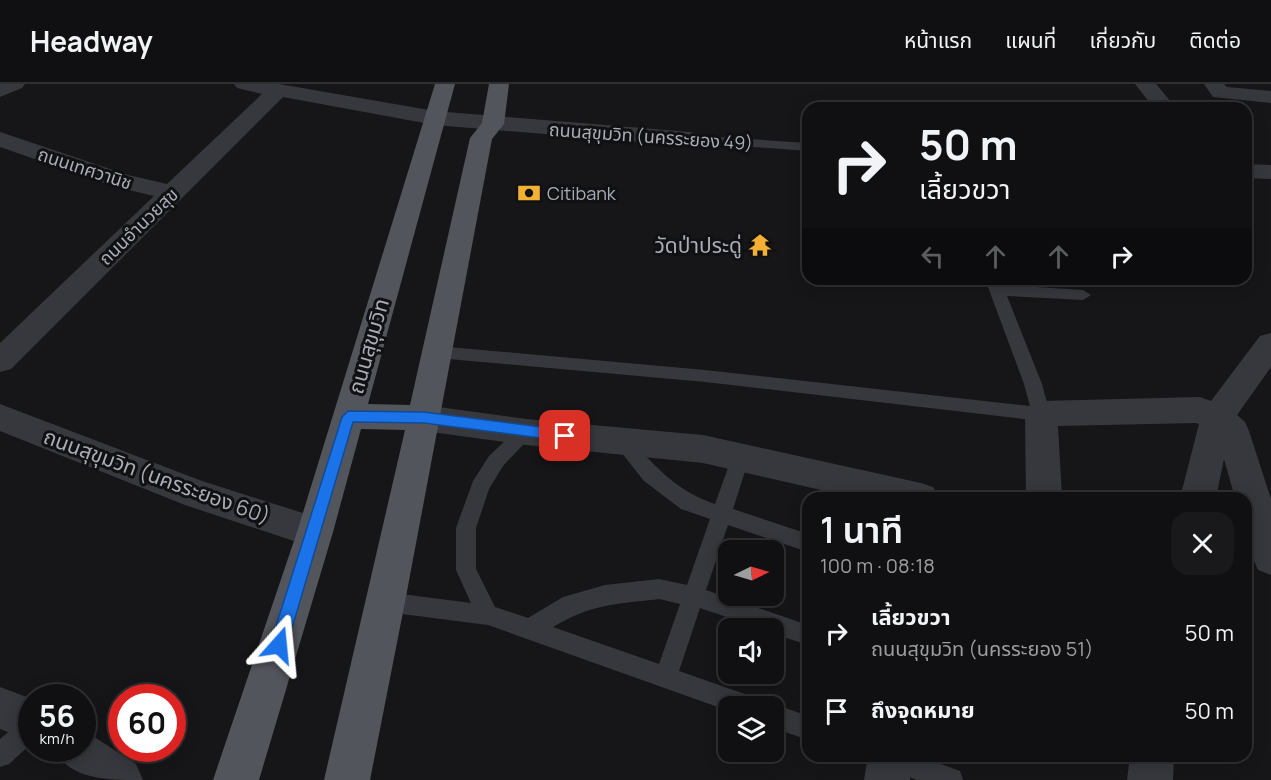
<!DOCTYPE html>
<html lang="th">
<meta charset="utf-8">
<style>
body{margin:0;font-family:Manrope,"Noto Sans Thai",sans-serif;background:#19191b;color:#f1f3f6;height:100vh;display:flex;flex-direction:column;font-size:22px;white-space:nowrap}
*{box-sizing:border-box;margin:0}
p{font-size:20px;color:#9c9d9f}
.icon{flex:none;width:33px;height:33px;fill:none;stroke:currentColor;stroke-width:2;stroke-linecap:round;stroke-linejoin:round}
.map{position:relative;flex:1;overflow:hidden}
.side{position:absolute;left:802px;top:408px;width:450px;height:270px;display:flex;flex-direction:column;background:#101012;border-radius:18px;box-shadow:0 3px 15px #0003,0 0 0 2px #303032}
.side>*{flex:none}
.banner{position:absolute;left:802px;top:18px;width:450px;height:183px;border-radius:18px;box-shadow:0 3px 15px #0003,0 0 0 2px #303032;background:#101012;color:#f1f3f6;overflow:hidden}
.needle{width:39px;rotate:85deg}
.fabs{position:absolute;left:718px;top:456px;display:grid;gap:12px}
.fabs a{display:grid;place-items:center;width:66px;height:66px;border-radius:12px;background:#101012;box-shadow:0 3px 15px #0003,0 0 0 2px #303032;font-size:30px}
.speed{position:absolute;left:18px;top:600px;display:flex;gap:12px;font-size:30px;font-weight:700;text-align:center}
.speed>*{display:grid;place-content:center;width:78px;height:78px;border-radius:50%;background:#101012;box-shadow:0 3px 15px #0003,0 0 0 2px #303032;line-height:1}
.speed small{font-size:15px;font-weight:400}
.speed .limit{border:9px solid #d22;background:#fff;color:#111}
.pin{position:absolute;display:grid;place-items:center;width:51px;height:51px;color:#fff;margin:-26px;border-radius:12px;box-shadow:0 3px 9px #0006}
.me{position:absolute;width:66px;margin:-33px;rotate:18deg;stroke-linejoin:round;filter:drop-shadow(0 0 4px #0008)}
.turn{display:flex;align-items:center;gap:21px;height:126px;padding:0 18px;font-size:27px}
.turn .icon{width:78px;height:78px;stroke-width:2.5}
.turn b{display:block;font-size:42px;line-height:51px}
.lanes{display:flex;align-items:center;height:57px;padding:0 18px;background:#0003;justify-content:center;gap:30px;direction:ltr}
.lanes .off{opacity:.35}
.round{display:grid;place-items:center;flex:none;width:63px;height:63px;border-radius:18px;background:#19191b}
.headline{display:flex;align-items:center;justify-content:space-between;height:102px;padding:0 18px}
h1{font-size:36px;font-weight:600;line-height:45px}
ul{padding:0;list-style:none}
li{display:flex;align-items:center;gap:18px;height:78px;padding:0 18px}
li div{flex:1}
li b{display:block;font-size:22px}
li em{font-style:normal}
header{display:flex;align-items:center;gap:36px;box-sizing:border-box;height:84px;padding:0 30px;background:#101012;border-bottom:2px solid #303032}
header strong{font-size:28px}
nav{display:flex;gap:33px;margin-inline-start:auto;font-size:21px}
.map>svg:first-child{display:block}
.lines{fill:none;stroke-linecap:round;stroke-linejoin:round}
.lane{fill:#37383d;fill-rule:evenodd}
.street{fill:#37383d;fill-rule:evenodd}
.primary{fill:#53555c;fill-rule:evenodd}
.route{fill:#1a73e8;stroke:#114b97;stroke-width:1.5}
.labels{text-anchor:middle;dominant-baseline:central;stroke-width:6;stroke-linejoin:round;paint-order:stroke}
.far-street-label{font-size:18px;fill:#a8adb8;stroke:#111113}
.far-poi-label{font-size:18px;fill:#a8adb8;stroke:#111113;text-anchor:start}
.poi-label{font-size:21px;fill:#a8adb8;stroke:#111113;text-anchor:end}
.street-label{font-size:21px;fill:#a8adb8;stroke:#111113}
</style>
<header>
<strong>Headway</strong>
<nav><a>หน้าแรก</a><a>แผนที่</a><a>เกี่ยวกับ</a><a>ติดต่อ</a></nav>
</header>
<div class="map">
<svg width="1271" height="696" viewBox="0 0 1271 696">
<rect width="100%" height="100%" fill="#161618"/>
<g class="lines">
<g class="lane">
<polygon points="690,51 808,59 808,67 686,58 684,55"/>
<polygon points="985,195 1001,195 1003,201 1083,206 1091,211 1083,216 1007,212 1042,300 1050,330 1047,335 1041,337 705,298 437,274 431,272 429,268 431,264 437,262 705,286 1030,322 1024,300"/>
<path d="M526 341 532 343 535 348 503 382 489 405 476 444V485L495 523 528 534 563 513 605 501 659 495 687 501 710 435 681 425 644 397 617 363 614 358 617 353 623 351 629 353C654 382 678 408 715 420L733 370 740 367 747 370 749 375 733 425 808 450V468L728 441 706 506 808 541V561L774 550V544H759L700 524 679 587 756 614 759 622H729V627L488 541 386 528 378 525 375 518 378 511 386 508 471 519 456 486V444L473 397 489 372 520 343ZM659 515 680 520 659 580 553 543C591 520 616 520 659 515Z"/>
<polygon points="774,620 808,632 808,656 774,644 774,622 769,622"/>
<polygon points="32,631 32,659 9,680 0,683 0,655 24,635"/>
<polygon points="873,672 919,672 960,687 963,696 917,696 876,681"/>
</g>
<g class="street">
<polygon points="0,0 25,0 22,4 0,13"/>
<polygon points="234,0 279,0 435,27 690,48 698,50 701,55 698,60 690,62 435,41 283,13 11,285 0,288 0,259 154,112 112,102 0,63 0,48 128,91 167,100 262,10 237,4"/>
<polygon points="1135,0 1156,0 1176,24 1154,24"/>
<polygon points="1204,0 1224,0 1227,3 1271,7 1271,19 1213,13"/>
<polygon points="1246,80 1271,81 1271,95 1246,94"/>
<path d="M1271 249V283L1237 331 1245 338 1249 347 1271 415V491L1258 486C1246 460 1246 442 1246 414H1235L1224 375 1216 414H1180L1199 340 1196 339 1058 342 1062 414H1026L1025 330 1030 321 1041 317 1200 313 1211 317 1260 252Z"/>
<polygon points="0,320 202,397 328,437 333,448 328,459 315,464 185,421 0,347"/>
<polygon points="424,321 526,335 703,351 921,399 933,403 939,414 856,414 703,379 526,361 424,347 413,343 408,334 413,325"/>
<polygon points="0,603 32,615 32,658 0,645"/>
<path d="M82 645 136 680 143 696C105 696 70 696 53 664H82Z"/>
<polygon points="868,672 910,672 910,696 864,696"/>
<polygon points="1130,672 1174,672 1173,696 1127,696"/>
</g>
<polygon class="primary" points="435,0 455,0 368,320 410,321 470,54 482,39 489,0 509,0 504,40 492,55 405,518 370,696 324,696 405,346 361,345 333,448 259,696 213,696 297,448"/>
</g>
<polygon class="route" points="348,327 424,328 565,346 572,352 565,357 424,339 353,338 287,561 285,567 279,569 273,567 270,561 342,333"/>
<defs>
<g id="bank-bare" transform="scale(1.8)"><path d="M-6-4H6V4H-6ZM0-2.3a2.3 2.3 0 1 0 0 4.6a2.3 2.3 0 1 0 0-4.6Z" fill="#f2b134" stroke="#111113" stroke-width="2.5" paint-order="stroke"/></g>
<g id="temple-bare" transform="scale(1.8)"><path d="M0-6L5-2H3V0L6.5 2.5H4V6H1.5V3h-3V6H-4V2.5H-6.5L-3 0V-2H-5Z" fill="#f2b134" stroke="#111113" stroke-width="2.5" paint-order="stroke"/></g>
</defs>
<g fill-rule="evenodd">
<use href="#bank-bare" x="529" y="109"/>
<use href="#temple-bare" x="760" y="161"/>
</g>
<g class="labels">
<g class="far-street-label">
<text transform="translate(651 52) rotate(4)">ถนนสุขุมวิท (นครระยอง 49)</text>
<text transform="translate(85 84) rotate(18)">ถนนเทศวานิช</text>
<text transform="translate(138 142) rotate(-44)">ถนนอำนวยสุข</text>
</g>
<g class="far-poi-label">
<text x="547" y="109">Citibank</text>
</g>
<g class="poi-label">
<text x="742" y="161">วัดป่าประดู่</text>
</g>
<g class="street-label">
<text transform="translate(368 262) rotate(-74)">ถนนสุขุมวิท</text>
<text transform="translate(157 392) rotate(20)">ถนนสุขุมวิท (นครระยอง 60)</text>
</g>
</g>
</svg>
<div class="fabs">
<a><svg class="needle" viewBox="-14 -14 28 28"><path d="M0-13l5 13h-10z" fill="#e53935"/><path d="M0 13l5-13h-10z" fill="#9c9d9f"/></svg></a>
<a><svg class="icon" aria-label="sound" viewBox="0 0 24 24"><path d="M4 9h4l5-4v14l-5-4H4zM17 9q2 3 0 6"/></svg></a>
<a><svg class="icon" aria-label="layers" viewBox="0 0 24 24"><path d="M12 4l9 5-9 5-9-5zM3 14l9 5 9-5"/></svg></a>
</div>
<div class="speed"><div>56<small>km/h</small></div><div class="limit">60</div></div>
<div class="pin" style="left:565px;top:352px;background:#d93025"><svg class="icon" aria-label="arrive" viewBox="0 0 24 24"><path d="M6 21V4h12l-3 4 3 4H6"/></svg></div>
<svg class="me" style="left:279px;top:561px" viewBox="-20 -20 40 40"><path d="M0-17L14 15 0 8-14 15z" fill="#1a73e8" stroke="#fff" stroke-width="4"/></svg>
<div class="banner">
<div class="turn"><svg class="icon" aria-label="right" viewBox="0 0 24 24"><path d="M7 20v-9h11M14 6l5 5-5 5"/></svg><div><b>50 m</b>เลี้ยวขวา</div></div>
<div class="lanes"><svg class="icon off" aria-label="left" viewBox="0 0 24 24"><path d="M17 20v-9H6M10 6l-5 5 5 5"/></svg><svg class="icon off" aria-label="ahead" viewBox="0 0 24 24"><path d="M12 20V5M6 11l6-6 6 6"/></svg><svg class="icon off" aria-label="ahead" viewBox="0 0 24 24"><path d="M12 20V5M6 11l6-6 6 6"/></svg><svg class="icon" aria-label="right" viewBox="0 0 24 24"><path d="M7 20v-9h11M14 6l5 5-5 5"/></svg></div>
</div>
<section class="side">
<div class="headline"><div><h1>1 นาที</h1><p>100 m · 08:18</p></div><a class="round"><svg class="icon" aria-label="close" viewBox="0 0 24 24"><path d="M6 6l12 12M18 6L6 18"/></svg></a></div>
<ul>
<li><svg class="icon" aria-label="right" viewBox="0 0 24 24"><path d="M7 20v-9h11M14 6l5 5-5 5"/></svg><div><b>เลี้ยวขวา</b><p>ถนนสุขุมวิท (นครระยอง 51)</p></div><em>50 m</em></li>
<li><svg class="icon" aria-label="arrive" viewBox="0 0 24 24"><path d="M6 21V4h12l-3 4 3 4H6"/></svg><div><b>ถึงจุดหมาย</b></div><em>50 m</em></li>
</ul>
</section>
</div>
